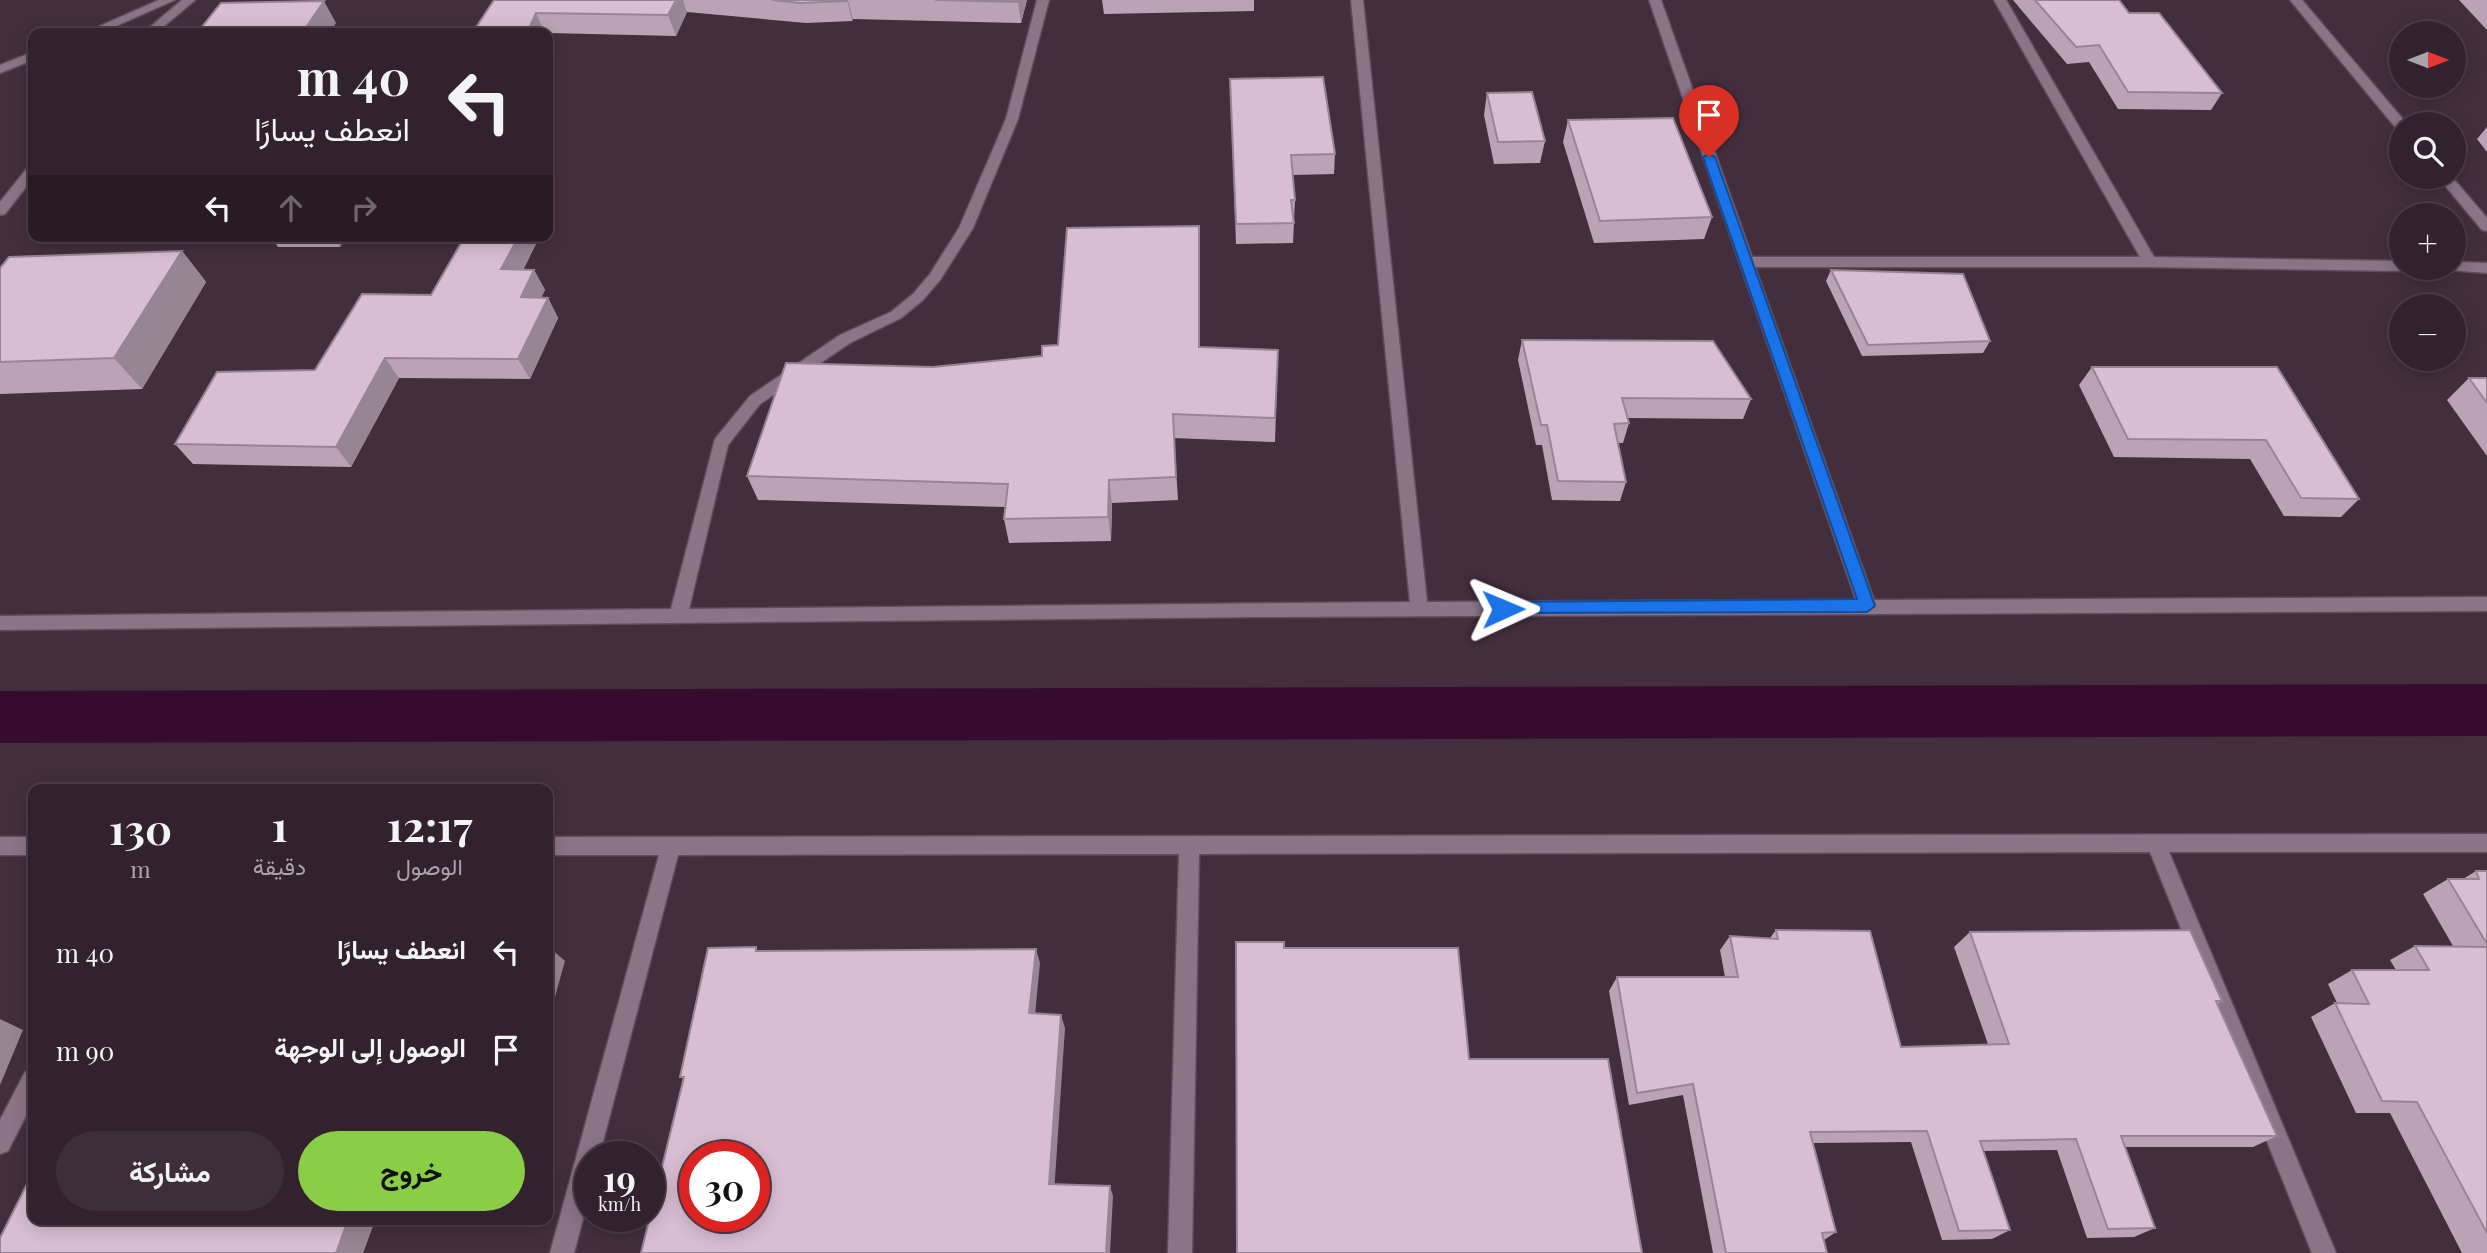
<!DOCTYPE html>
<html lang="ar">
<meta charset="utf-8">
<style>
body{margin:0;font-family:"Playfair Display",Vazirmatn,serif;background:#3d2f3a;color:#f1f3f6;direction:rtl;height:100vh;display:flex;flex-direction:column;font-size:26px;white-space:nowrap}
*{box-sizing:border-box;margin:0}
p{font-size:23px;color:#a8a4aa}
.icon{flex:none;width:38px;height:38px;fill:none;stroke:currentColor;stroke-width:2;stroke-linecap:round;stroke-linejoin:round}
.map{position:relative;flex:1;overflow:hidden;direction:ltr}
.panel{position:absolute;left:28px;top:784px;width:525px;height:441px;display:flex;flex-direction:column;background:#32222e;border-radius:14px;box-shadow:0 4px 18px #0003,0 0 0 2px #4d3f4a;direction:rtl}
.panel>*{flex:none}
.guide{position:absolute;left:28px;top:28px;width:525px;height:214px;border-radius:14px;box-shadow:0 4px 18px #0003,0 0 0 2px #4d3f4a;direction:rtl;background:#32222e;color:#f1f3f6;overflow:hidden}
.needle{width:46px;rotate:90deg}
.tools{position:absolute;left:2389px;top:21px;display:grid;gap:14px}
.tools a{display:grid;place-items:center;width:77px;height:77px;border-radius:50%;background:#32222e;box-shadow:0 4px 18px #0003,0 0 0 2px #4d3f4a;font-size:35px}
.speed{position:absolute;left:574px;top:1141px;display:flex;gap:14px;font-size:35px;font-weight:700;text-align:center}
.speed>*{display:grid;place-content:center;width:91px;height:91px;border-radius:50%;background:#32222e;box-shadow:0 4px 18px #0003,0 0 0 2px #4d3f4a;line-height:1}
.speed small{font-size:18px;font-weight:400}
.speed .limit{border:10px solid #d22;background:#fff;color:#111}
.pin{position:absolute;display:grid;place-items:center;width:60px;height:60px;color:#fff;margin:-72px -30px;border-radius:50% 50% 50% 0;rotate:-45deg;box-shadow:0 0 7px #0007}
.pin .icon{rotate:45deg}
.me{position:absolute;width:77px;margin:-38px;rotate:89deg;stroke-linejoin:round;filter:drop-shadow(0 0 5px #0008)}
.turn{display:flex;align-items:center;gap:24px;height:147px;padding:0 28px;font-size:32px}
.turn .icon{width:91px;height:91px;stroke-width:2.5}
.turn b{display:block;font-size:49px;line-height:60px}
.lanes{display:flex;align-items:center;height:66px;padding:0 28px;background:#0003;justify-content:center;gap:35px;direction:ltr}
.lanes .off{opacity:.35}
.eta{display:flex;justify-content:space-evenly;align-items:center;height:119px;text-align:center}
.eta b{font-size:42px;font-weight:700;line-height:49px}
.button{display:flex;gap:14px;margin-top:auto;padding:14px 28px}
.button a{flex:1;height:80px;border-radius:42px;background:#8ace48;color:#111;font-size:28px;font-weight:700;line-height:80px;text-align:center}
.button a+a{background:#3d2f3a;color:#f1f3f6}
ul{padding:0;list-style:none}
li{display:flex;align-items:center;gap:21px;height:98px;padding:0 28px}
li div{flex:1}
li b{display:block;font-size:26px}
li em{font-style:normal}
.map>svg:first-child{display:block}
.lines{fill:none;stroke-linecap:round;stroke-linejoin:round}
.canal{fill:#350c2f;fill-rule:evenodd}
.minor-casing{stroke:#5f4d5b;stroke-width:3}
.minor{fill:#8c7487;fill-rule:evenodd}
.wall{fill:#bba3b5}
.shaded-wall{fill:#988594}
.building{fill:#d9bed3;stroke:#988594;stroke-width:2;fill-rule:evenodd}
.route{fill:#1a73e8;stroke:#114b97;stroke-width:2}
</style>
<div class="map">
<svg width="2487" height="1253" viewBox="0 0 2487 1253">
<rect width="100%" height="100%" fill="#432e3e"/>
<g class="lines">
<polygon class="canal" points="2487,684 2487,736 0,743 0,691"/>
<g class="minor-casing">
<g id="minor">
<polygon points="159,0 175,0 100,33 84,33"/>
<polygon points="182,0 195,0 156,33 143,33"/>
<polygon points="1037,0 1049,0 1018,119 973,228 940,280 923,300 901,318 850,343 760,404 728,445 689,609 1410,602 1351,0 1363,0 1427,602 1856,600 1649,0 1661,0 1752,257 2140,257 1994,0 2006,0 2154,257 2401,261 2401,268 2407,268 2401,271 2150,267 1755,267 1874,600 2487,597 2487,611 1254,617 0,630 0,616 671,609 715,439 750,396 840,335 891,312 913,294 930,274 959,228 1006,119"/>
<polygon points="2290,0 2302,0 2407,124 2401,124 2401,129 2396,128"/>
<polygon points="33,52 33,60 0,73 0,65"/>
<polygon points="33,166 33,178 5,214 0,215 0,202 28,167"/>
<polygon points="2438,177 2452,177 2487,218 2487,231 2482,230"/>
<polygon points="2454,262 2487,263 2487,273 2449,270 2447,268 2454,268"/>
<polygon points="2487,834 2487,852 2169,852 2336,1253 2312,1253 2150,852 1199,854 1192,1253 1168,1253 1179,854 678,855 599,1157 590,1157 590,1192 574,1253 550,1253 659,855 548,855 548,837"/>
<rect x="0" y="837" width="33" height="18"/>
<polygon points="33,1069 33,1102 8,1151 0,1154 0,1120 25,1072"/>
</g>
</g>
<use href="#minor" class="minor"/>
</g>
<g class="wall">
<polygon points="494,0 1027,0 1021,23 853,19 852,21 806,23 687,12 676,36 548,33 431,33 473,32"/>
<polygon points="1102,0 1254,0 1254,11 1104,14"/>
<polygon points="2013,0 2119,0 2129,13 2222,93 2211,110 2118,109 2089,62 2067,64"/>
<polygon points="2459,0 2487,0 2487,30"/>
<polygon points="1230,79 1335,154 1334,174 1293,175 1295,200 1293,243 1236,244"/>
<polygon points="1487,93 1545,141 1540,163 1494,164 1484,115"/>
<polygon points="1568,120 1712,217 1704,239 1594,243 1563,142"/>
<polygon points="2487,127 2487,152 2477,139"/>
<polygon points="270,236 346,236 340,247 278,247"/>
<polygon points="465,236 540,236 523,270 534,270 545,290 541,297 548,298 558,318 530,379 399,378 351,467 193,464 175,444 315,370 431,295"/>
<polygon points="1200,250 1200,347 1278,350 1275,442 1174,438 1178,500 1112,503 1111,541 1009,543 1004,519 1005,507 758,500 747,476 933,367 1042,356"/>
<polygon points="182,251 206,282 142,389 0,394 0,268"/>
<polygon points="1831,270 1990,341 1983,353 1862,356 1826,281"/>
<polygon points="1522,340 1751,399 1743,419 1627,418 1629,423 1623,443 1618,443 1626,482 1620,501 1552,500 1542,445 1536,445 1518,360"/>
<polygon points="2092,367 2277,367 2359,499 2341,517 2284,516 2250,459 2114,457 2079,385"/>
<polygon points="2469,378 2487,378 2487,456 2447,400"/>
<polygon points="2476,871 2487,871 2487,1253 2462,1253 2390,1113 2356,1113 2311,1017 2335,1003 2337,1003 2328,984 2352,970 2396,970 2390,960 2415,946 2453,946 2423,894 2448,879 2463,879"/>
<polygon points="1776,930 1901,1047 1988,1044 1954,947 1970,932 2222,1001 2217,1004 2277,1136 2253,1147 2125,1147 2155,1228 2134,1237 2087,1238 2057,1150 1983,1151 2010,1230 1992,1239 1942,1240 1911,1142 1813,1143 1836,1232 1824,1240 1827,1253 1713,1253 1683,1095 1629,1105 1609,991 1617,977 1725,977 1720,950 1730,936 1770,938"/>
<polygon points="33,1220 492,1220 375,1220 363,1253 0,1253"/>
</g>
<g class="shaded-wall">
<polygon points="676,0 683,0 687,12 676,36 668,15"/>
<polygon points="847,0 848,0 853,19 852,21"/>
<polygon points="1019,0 1027,0 1021,23 1018,2"/>
<polygon points="324,1 336,23 329,33 302,33"/>
<polygon points="536,13 545,33 527,33"/>
<polygon points="1199,226 1200,250 1199,372"/>
<polygon points="333,236 346,236 340,247"/>
<polygon points="519,236 540,236 512,290 501,269"/>
<polygon points="182,251 206,282 142,389 114,358"/>
<polygon points="534,270 545,290 532,317 521,297"/>
<polygon points="548,298 558,318 530,379 518,359"/>
<polygon points="385,358 399,378 351,467 336,447"/>
<polygon points="1109,480 1112,503 1111,541 1108,517"/>
<polygon points="548,946 565,961 548,1022"/>
<polygon points="1036,949 1040,963 1034,1026 1029,1013"/>
<polygon points="1061,1015 1065,1028 1054,1194 1049,1184"/>
<polygon points="0,1019 23,1030 0,1085"/>
<polygon points="1110,1186 1113,1196 1110,1253 1106,1253"/>
<polygon points="348,1220 375,1220 363,1253 336,1253"/>
</g>
<g class="building">
<polygon points="494,0 676,0 668,15 536,13 527,33 431,33 473,32"/>
<polygon points="772,0 847,0 847,1 800,3"/>
<polygon points="935,0 1019,0 1018,2"/>
<polygon points="2035,0 2119,0 2129,13 2159,13 2222,93 2128,92 2099,45 2076,47"/>
<polygon points="324,1 302,33 197,33 221,3"/>
<polygon points="1323,77 1335,154 1291,155 1295,200 1291,200 1294,223 1236,224 1230,79"/>
<polygon points="1532,92 1545,141 1498,142 1487,93"/>
<polygon points="1673,118 1712,217 1600,221 1568,120"/>
<polygon points="1199,226 1199,347 1278,350 1275,418 1173,414 1176,477 1109,480 1108,517 1004,519 1008,484 747,476 786,363 933,367 1042,356 1042,346 1058,345 1067,228"/>
<polygon points="465,236 519,236 501,269 534,270 521,297 548,298 518,359 385,358 336,447 175,444 217,372 315,370 362,294 431,295"/>
<polygon points="182,251 114,358 0,362 0,268 9,257"/>
<polygon points="1831,270 1963,274 1990,341 1868,345"/>
<polygon points="1522,340 1713,341 1751,399 1622,398 1629,423 1614,424 1626,482 1558,481 1547,425 1541,425"/>
<polygon points="2092,367 2277,367 2359,499 2301,498 2266,440 2128,439"/>
<polygon points="2469,378 2487,378 2487,403"/>
<polygon points="2476,871 2487,871 2487,944 2448,879 2479,879"/>
<polygon points="1776,930 1870,931 1901,1047 2009,1044 1970,932 2190,930 2222,1001 2216,1001 2277,1136 2121,1136 2155,1228 2108,1229 2076,1139 1980,1141 2010,1230 1959,1231 1927,1131 1810,1132 1836,1232 1822,1233 1827,1253 1726,1253 1693,1084 1637,1093 1617,977 1738,977 1730,936 1778,939"/>
<polygon points="1236,942 1284,942 1284,948 1458,948 1469,1059 1608,1059 1642,1253 1237,1253"/>
<polygon points="2415,946 2487,947 2487,1233 2417,1102 2382,1101 2335,1003 2369,1004 2352,970 2429,970"/>
<path d="M756 947V951L1036 949 1029 1013 1061 1015 1049 1184 1110 1186 1106 1253H641L684 1077H680L708 948ZM695 1157H754V1216H695Z"/>
<polygon points="33,1172 33,1220 348,1220 336,1253 0,1253 0,1238"/>
</g>
<polygon class="route" points="1709,154 1715,157 1875,606 1867,612 1497,613 1495,609 1497,604 1503,602 1857,599 1703,157"/>
</svg>
<div class="tools">
<a><svg class="needle" viewBox="-14 -14 28 28"><path d="M0-13l5 13h-10z" fill="#e53935"/><path d="M0 13l5-13h-10z" fill="#a8a4aa"/></svg></a>
<a><svg class="icon" aria-label="search" viewBox="0 0 24 24"><circle cx="10" cy="10" r="6"/><path d="M15 15l6 6"/></svg></a>
<a>+</a>
<a>−</a>
</div>
<div class="speed"><div>19<small>km/h</small></div><div class="limit">30</div></div>
<div class="pin" style="left:1709px;top:157px;background:#d93025"><svg class="icon" aria-label="arrive" viewBox="0 0 24 24"><path d="M6 21V4h12l-3 4 3 4H6"/></svg></div>
<svg class="me" style="left:1503px;top:609px" viewBox="-20 -20 40 40"><path d="M0-17L14 15 0 8-14 15z" fill="#1a73e8" stroke="#fff" stroke-width="4"/></svg>
<div class="guide">
<div class="turn"><svg class="icon" aria-label="left" viewBox="0 0 24 24"><path d="M17 20v-9H6M10 6l-5 5 5 5"/></svg><div><b>40 m</b>انعطف يسارًا</div></div>
<div class="lanes"><svg class="icon" aria-label="left" viewBox="0 0 24 24"><path d="M17 20v-9H6M10 6l-5 5 5 5"/></svg><svg class="icon off" aria-label="ahead" viewBox="0 0 24 24"><path d="M12 20V5M6 11l6-6 6 6"/></svg><svg class="icon off" aria-label="right" viewBox="0 0 24 24"><path d="M7 20v-9h11M14 6l5 5-5 5"/></svg></div>
</div>
<section class="panel">
<div class="eta">
<div><b>12:17</b><p>الوصول</p></div>
<div><b>1</b><p>دقيقة</p></div>
<div><b>130</b><p>m</p></div>
</div>
<ul>
<li><svg class="icon" aria-label="left" viewBox="0 0 24 24"><path d="M17 20v-9H6M10 6l-5 5 5 5"/></svg><div><b>انعطف يسارًا</b></div><em>40 m</em></li>
<li><svg class="icon" aria-label="arrive" viewBox="0 0 24 24"><path d="M6 21V4h12l-3 4 3 4H6"/></svg><div><b>الوصول إلى الوجهة</b></div><em>90 m</em></li>
</ul>
<div class="button"><a>خروج</a><a>مشاركة</a></div>
</section>
</div>
